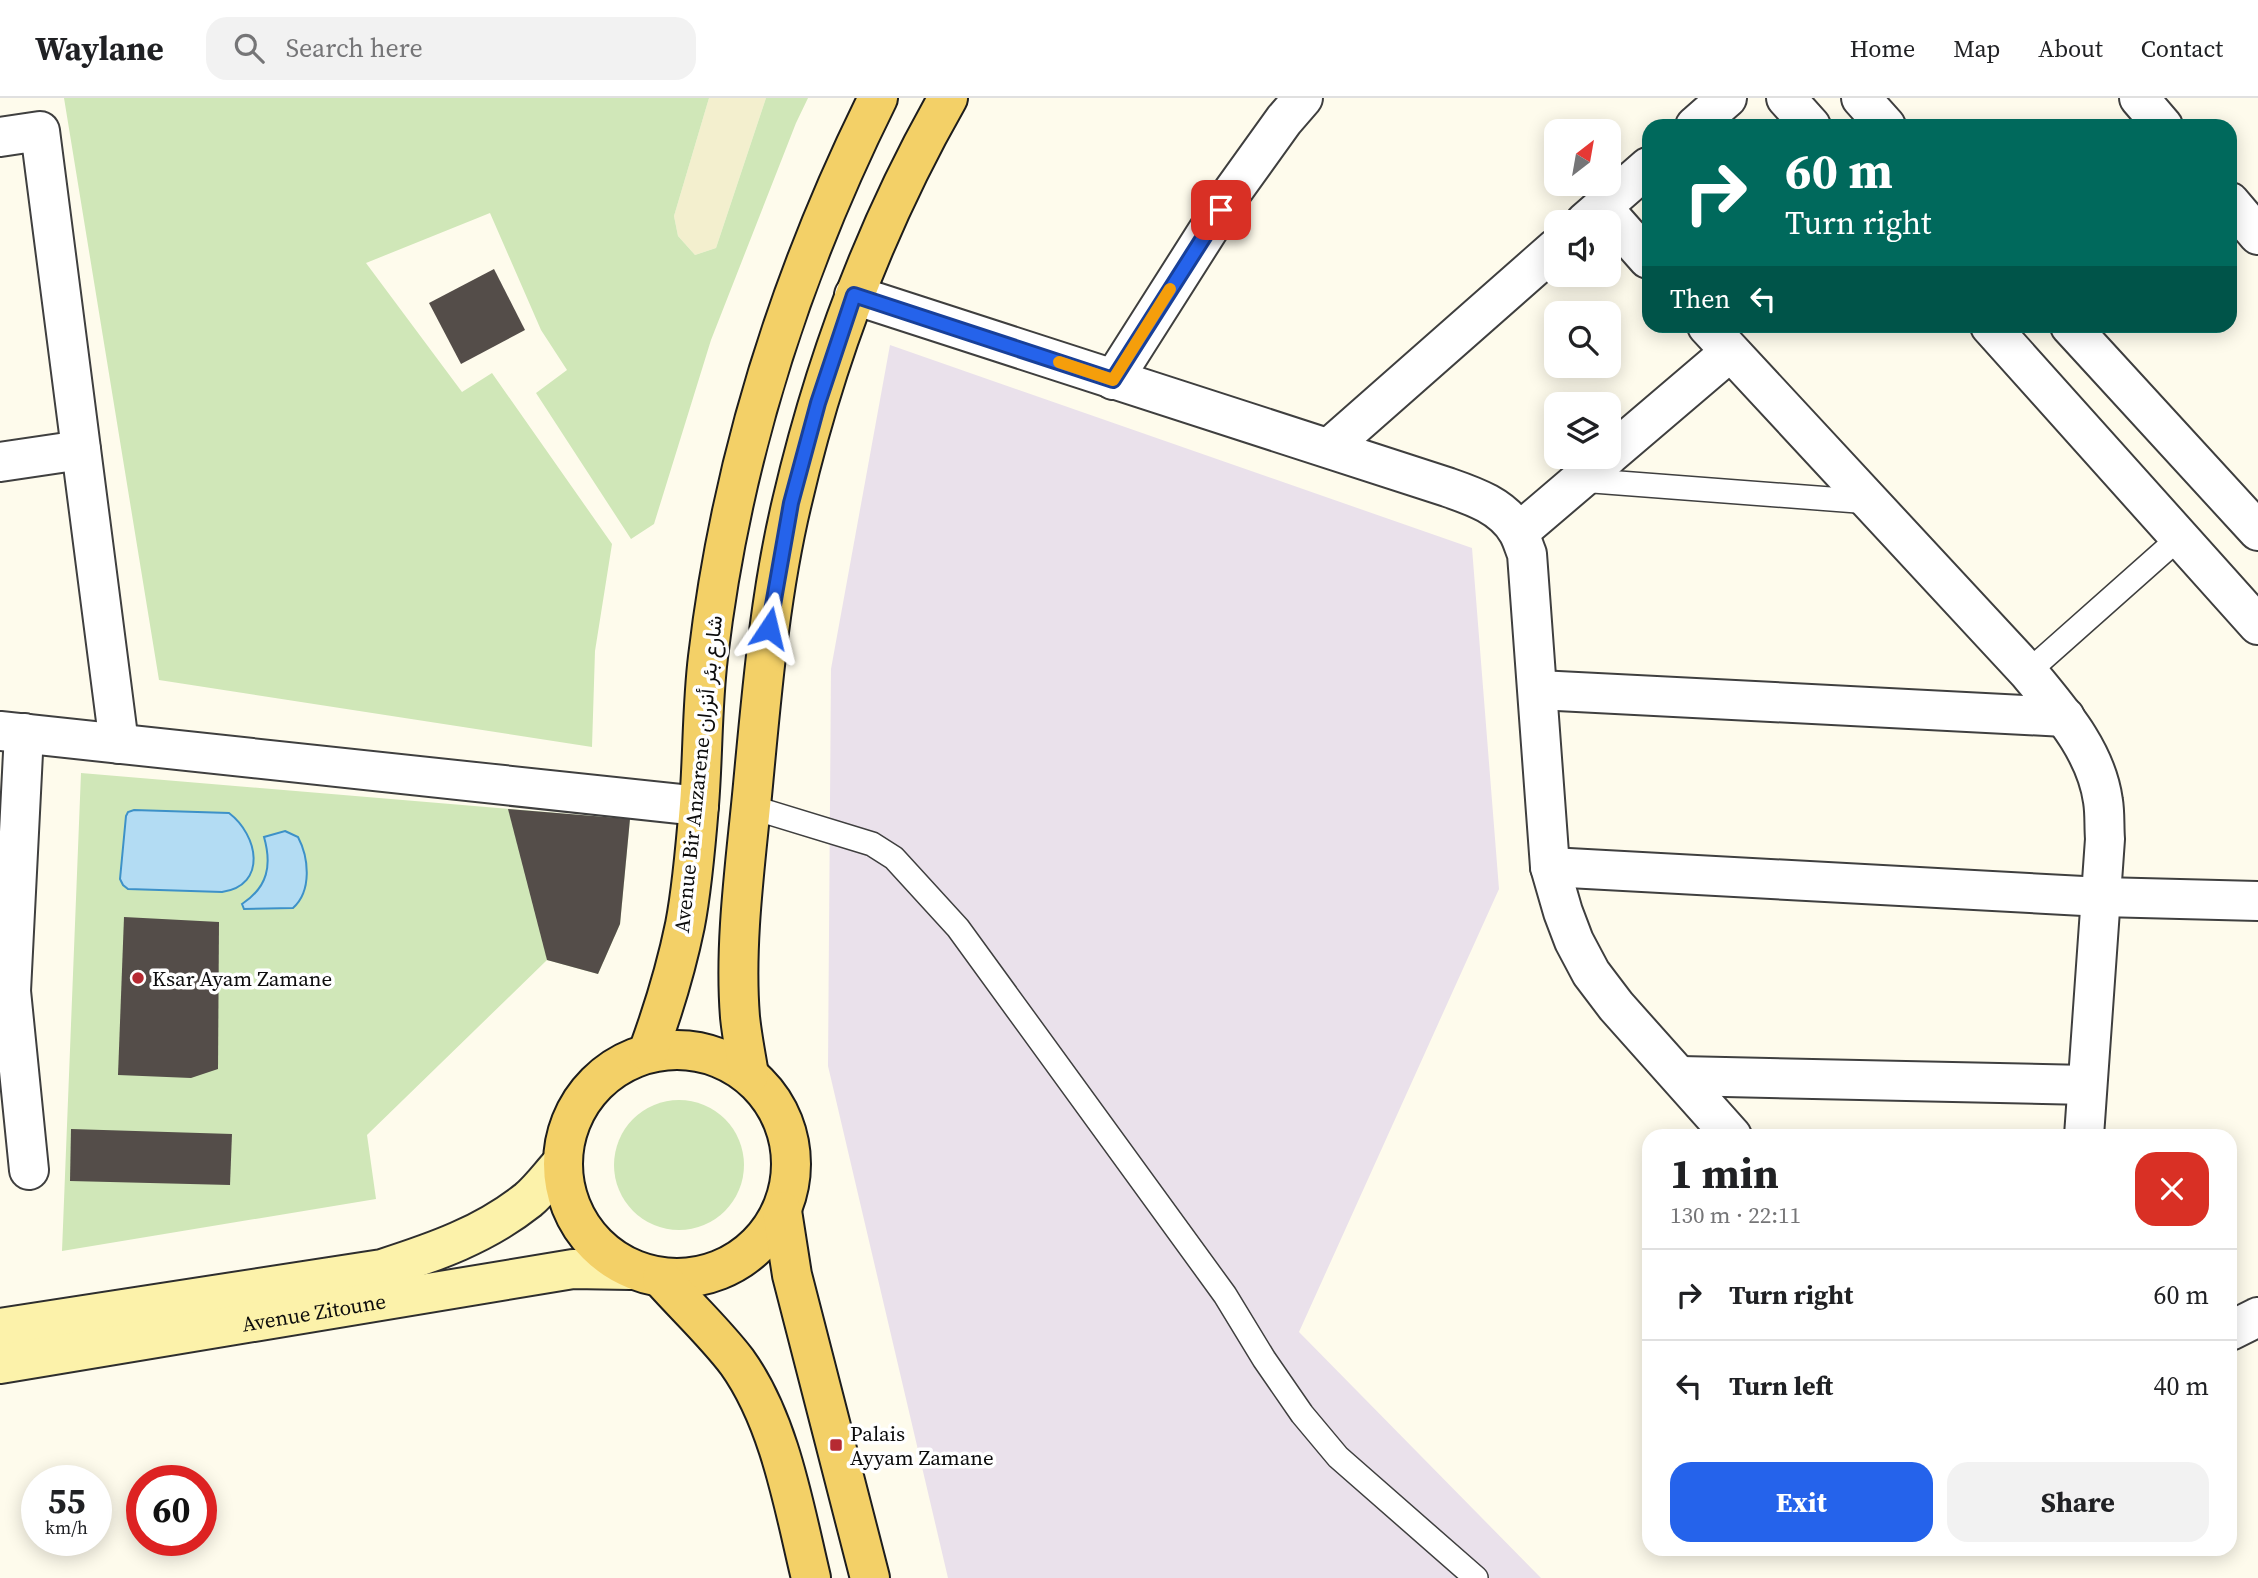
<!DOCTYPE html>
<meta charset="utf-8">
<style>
body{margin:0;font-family:"Source Serif 4",Vazirmatn,serif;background:#f2f2f2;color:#202124;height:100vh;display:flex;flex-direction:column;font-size:26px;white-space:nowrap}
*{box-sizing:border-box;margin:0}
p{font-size:23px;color:#757577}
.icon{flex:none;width:38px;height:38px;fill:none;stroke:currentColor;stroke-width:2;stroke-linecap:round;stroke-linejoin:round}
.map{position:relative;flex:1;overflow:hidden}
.sheet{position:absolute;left:1642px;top:1031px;width:595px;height:427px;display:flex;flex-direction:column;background:#fff;border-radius:21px;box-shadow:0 4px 18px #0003}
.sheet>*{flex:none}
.guide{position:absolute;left:1642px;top:21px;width:595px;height:214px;border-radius:21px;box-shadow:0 4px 18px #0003;background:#00695c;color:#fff;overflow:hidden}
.needle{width:46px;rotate:31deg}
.buttons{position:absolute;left:1544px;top:21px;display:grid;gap:14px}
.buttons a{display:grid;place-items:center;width:77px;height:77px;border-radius:14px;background:#fff;box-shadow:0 4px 18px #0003;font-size:35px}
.speed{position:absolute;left:21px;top:1367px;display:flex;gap:14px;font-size:35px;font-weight:700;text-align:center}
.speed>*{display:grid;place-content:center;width:91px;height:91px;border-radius:50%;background:#fff;box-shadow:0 4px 18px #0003;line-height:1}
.speed small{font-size:18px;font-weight:400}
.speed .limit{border:10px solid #d22;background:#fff;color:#111}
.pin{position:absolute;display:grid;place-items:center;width:60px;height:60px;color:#fff;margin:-30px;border-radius:14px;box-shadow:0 4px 10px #0006}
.me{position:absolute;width:77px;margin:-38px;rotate:10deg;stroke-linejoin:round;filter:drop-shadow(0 0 5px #0008)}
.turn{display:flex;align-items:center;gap:24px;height:147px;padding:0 28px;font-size:32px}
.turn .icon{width:91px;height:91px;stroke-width:2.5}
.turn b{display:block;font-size:49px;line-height:60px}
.then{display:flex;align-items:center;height:66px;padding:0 28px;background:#0003;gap:14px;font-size:26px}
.round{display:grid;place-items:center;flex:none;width:74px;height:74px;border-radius:21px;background:#f2f2f2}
.summary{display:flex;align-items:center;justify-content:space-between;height:119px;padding:0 28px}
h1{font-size:42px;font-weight:700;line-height:52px}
.button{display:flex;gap:14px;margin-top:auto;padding:14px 28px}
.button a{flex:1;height:80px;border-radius:21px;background:#2563eb;color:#fff;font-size:28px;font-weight:700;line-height:80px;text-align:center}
.button a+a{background:#f2f2f2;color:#202124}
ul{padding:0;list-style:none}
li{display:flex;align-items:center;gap:21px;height:91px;padding:0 28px;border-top:2px solid #e0e0e0}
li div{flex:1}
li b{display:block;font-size:26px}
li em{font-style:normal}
header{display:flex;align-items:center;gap:42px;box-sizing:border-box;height:98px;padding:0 35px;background:#fff;border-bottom:2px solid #e0e0e0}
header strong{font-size:33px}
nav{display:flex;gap:38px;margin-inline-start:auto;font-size:24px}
.search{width:490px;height:63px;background:#f2f2f2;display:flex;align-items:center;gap:18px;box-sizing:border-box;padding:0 24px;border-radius:21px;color:#757577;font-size:26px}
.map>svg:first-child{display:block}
.industrial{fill:#eae1eb}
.farmland{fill:#f3efce}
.green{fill:#d0e7b8}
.water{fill:#b3dcf3;stroke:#3d91c8;stroke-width:2}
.building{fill:#544d49}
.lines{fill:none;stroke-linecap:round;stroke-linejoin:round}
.lane-casing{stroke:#3f3f3f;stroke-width:26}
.street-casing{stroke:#3f3f3f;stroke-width:42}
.secondary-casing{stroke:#2e2e2e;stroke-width:42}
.primary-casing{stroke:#1d1d1d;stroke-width:42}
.lane{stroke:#fff;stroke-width:23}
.street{stroke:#fff;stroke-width:38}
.secondary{stroke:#fcf2aa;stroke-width:38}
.primary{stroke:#f3d067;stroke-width:38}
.route-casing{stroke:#184099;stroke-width:18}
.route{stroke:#2563eb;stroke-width:12}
.slow{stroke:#f59e0b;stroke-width:12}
.poi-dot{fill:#b62a32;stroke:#fff;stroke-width:2.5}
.labels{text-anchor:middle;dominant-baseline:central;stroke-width:7;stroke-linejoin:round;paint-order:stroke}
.street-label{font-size:21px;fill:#0c0c0c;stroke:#fff}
.poi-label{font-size:21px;fill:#0c0c0c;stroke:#fff;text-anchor:start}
</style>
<header>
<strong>Waylane</strong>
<div class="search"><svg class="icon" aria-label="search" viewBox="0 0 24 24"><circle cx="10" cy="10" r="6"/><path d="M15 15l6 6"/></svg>Search here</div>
<nav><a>Home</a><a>Map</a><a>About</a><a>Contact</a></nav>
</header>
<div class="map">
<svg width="2258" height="1480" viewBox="0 0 2258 1480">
<rect width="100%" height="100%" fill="#fefbec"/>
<polygon class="industrial" points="890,247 1472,450 1499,791 1299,1234 1541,1480 948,1480 828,968 831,571"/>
<polygon class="farmland" points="709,0 766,0 716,150 695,157 678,138 674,118"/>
<g class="green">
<polygon points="64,0 709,0 674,118 678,138 695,157 716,150 766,0 808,0 796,25 711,242 654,426 631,441 536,295 567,272 541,232 490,115 366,165 462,294 492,275 612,446 595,553 592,649 159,582"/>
<polygon points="81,675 630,721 620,826 598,876 547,862 367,1037 376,1101 62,1153"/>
<circle cx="679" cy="1067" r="65"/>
</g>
<g class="water">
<path d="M134 712 229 715C258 737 268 787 222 794L128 791 123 787 120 781 126 718 128 714Z"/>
<path d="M285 733 298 739C309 760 312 793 293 810L244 811 242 806C268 789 272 767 264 739Z"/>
</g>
<g class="building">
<polygon points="494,171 525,232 461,266 429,205"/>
<polygon points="508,711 630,721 620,826 598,876 547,862"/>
<polygon points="124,819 219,824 218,971 191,980 118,977"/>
<polygon points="71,1031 232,1036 230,1087 70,1083"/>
</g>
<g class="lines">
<g class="lane-casing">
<g id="lane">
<polyline points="1580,382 1870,404"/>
<polyline points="2028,574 2180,439"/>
<polyline points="751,709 872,746 894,760 958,830 1225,1197 1264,1261 1302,1316 1338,1359 1476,1480"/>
</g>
</g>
<g class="street-casing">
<g id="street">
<polyline points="1786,0 1811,28"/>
<polyline points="1861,0 1886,28"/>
<polyline points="2139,0 2163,28"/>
<polyline points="1695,28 1727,0"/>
<polyline points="0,39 40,33 119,646"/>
<polyline points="2230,104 2258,137"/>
<polyline points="1602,109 1648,161"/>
<polyline points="1585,124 1648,69"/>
<path d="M854 197 1447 389C1473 398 1503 408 1518 434 1522 441 1524 449 1527 456L1550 769 1563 814 1574 843 1591 875 1616 908 1732 1038"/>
<path d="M1707 228 2028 574C2059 612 2096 652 2103 703 2105 715 2104 728 2105 741L2084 1038"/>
<polyline points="1990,228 2258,527"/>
<polyline points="2070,228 2258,433"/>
<polyline points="1113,282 1233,93 1284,22 1303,0"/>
<polyline points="1329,350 1556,150"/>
<polyline points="1608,358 1730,254"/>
<polyline points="0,364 81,352"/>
<polyline points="1519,434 1607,359"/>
<polyline points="1538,592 2065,619"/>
<polyline points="0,633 699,708"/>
<polyline points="1550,769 2102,799 2258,803"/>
<polyline points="0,893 11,893 24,635"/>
<polyline points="11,893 29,1072"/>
<polyline points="1681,978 2087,987"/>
<polyline points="2230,1233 2258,1219"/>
</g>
</g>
<g class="secondary-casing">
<g id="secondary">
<path d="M0 1230 382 1171C435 1154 484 1137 528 1102 540 1092 550 1078 561 1066"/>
<path id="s1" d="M0 1266 573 1171 630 1172"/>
</g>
</g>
<g class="primary-casing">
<g id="primary">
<circle cx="677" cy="1066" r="114"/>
<path d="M648 954C663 913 676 871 685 827 692 791 696 744 699 707 703 658 702 608 708 559 731 364 791 175 878 0"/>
<path d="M749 977C746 958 742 939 740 919 734 844 746 762 753 687 762 592 770 496 792 404 825 262 876 126 948 0"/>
<polyline points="782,1113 792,1177 870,1480"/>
<path d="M662 1181C686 1208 715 1235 737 1264 780 1324 794 1409 811 1480"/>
</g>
</g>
<use href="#lane" class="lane"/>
<use href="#street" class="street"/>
<use href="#secondary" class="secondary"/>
<use href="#primary" class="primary"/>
</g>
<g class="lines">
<g class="route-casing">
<polyline id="route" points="769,530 791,405 818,305 854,197 1113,282 1221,112"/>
</g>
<use href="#route" class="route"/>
<polyline class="slow" points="1059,264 1113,282 1170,191"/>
</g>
<g class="poi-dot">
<circle cx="138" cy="880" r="7"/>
<rect x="829" y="1340" width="14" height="14" rx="3.5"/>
</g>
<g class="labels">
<g class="street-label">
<text transform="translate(698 676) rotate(-84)">Avenue Bir Anzarene شارع بئر أنزران</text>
<text stroke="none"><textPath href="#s1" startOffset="318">Avenue Zitoune</textPath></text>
</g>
<g class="poi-label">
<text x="152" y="880">Ksar Ayam Zamane</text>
<text x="850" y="1335">Palais<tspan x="850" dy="24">Ayyam Zamane</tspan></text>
</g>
</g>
</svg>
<div class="buttons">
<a><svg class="needle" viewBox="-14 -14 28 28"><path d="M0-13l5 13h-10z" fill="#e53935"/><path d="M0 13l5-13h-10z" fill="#757577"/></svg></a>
<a><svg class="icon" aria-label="sound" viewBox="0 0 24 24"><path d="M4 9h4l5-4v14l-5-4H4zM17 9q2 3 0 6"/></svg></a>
<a><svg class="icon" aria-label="search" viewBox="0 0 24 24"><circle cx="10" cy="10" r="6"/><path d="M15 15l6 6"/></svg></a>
<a><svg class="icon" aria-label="layers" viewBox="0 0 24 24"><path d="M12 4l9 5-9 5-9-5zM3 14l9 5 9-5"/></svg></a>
</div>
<div class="speed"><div>55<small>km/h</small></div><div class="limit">60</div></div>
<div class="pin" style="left:1221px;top:112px;background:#d93025"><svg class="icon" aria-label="arrive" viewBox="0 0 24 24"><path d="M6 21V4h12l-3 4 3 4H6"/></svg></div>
<svg class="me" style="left:769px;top:530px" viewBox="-20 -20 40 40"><path d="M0-17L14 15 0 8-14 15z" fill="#2563eb" stroke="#fff" stroke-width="4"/></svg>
<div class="guide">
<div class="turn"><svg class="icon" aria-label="right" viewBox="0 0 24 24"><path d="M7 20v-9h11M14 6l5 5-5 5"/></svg><div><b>60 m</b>Turn right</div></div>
<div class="then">Then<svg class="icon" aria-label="left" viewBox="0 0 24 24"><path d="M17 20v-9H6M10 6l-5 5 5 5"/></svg></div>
</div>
<section class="sheet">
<div class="summary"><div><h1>1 min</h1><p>130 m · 22:11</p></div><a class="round" style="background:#d93025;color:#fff"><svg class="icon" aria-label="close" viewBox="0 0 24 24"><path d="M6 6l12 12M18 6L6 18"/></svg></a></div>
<ul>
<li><svg class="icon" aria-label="right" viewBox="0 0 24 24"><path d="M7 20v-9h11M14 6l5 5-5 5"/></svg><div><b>Turn right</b></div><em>60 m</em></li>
<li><svg class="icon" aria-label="left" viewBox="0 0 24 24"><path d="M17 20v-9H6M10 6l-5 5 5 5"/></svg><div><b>Turn left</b></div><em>40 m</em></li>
</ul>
<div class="button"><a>Exit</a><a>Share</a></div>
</section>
</div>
